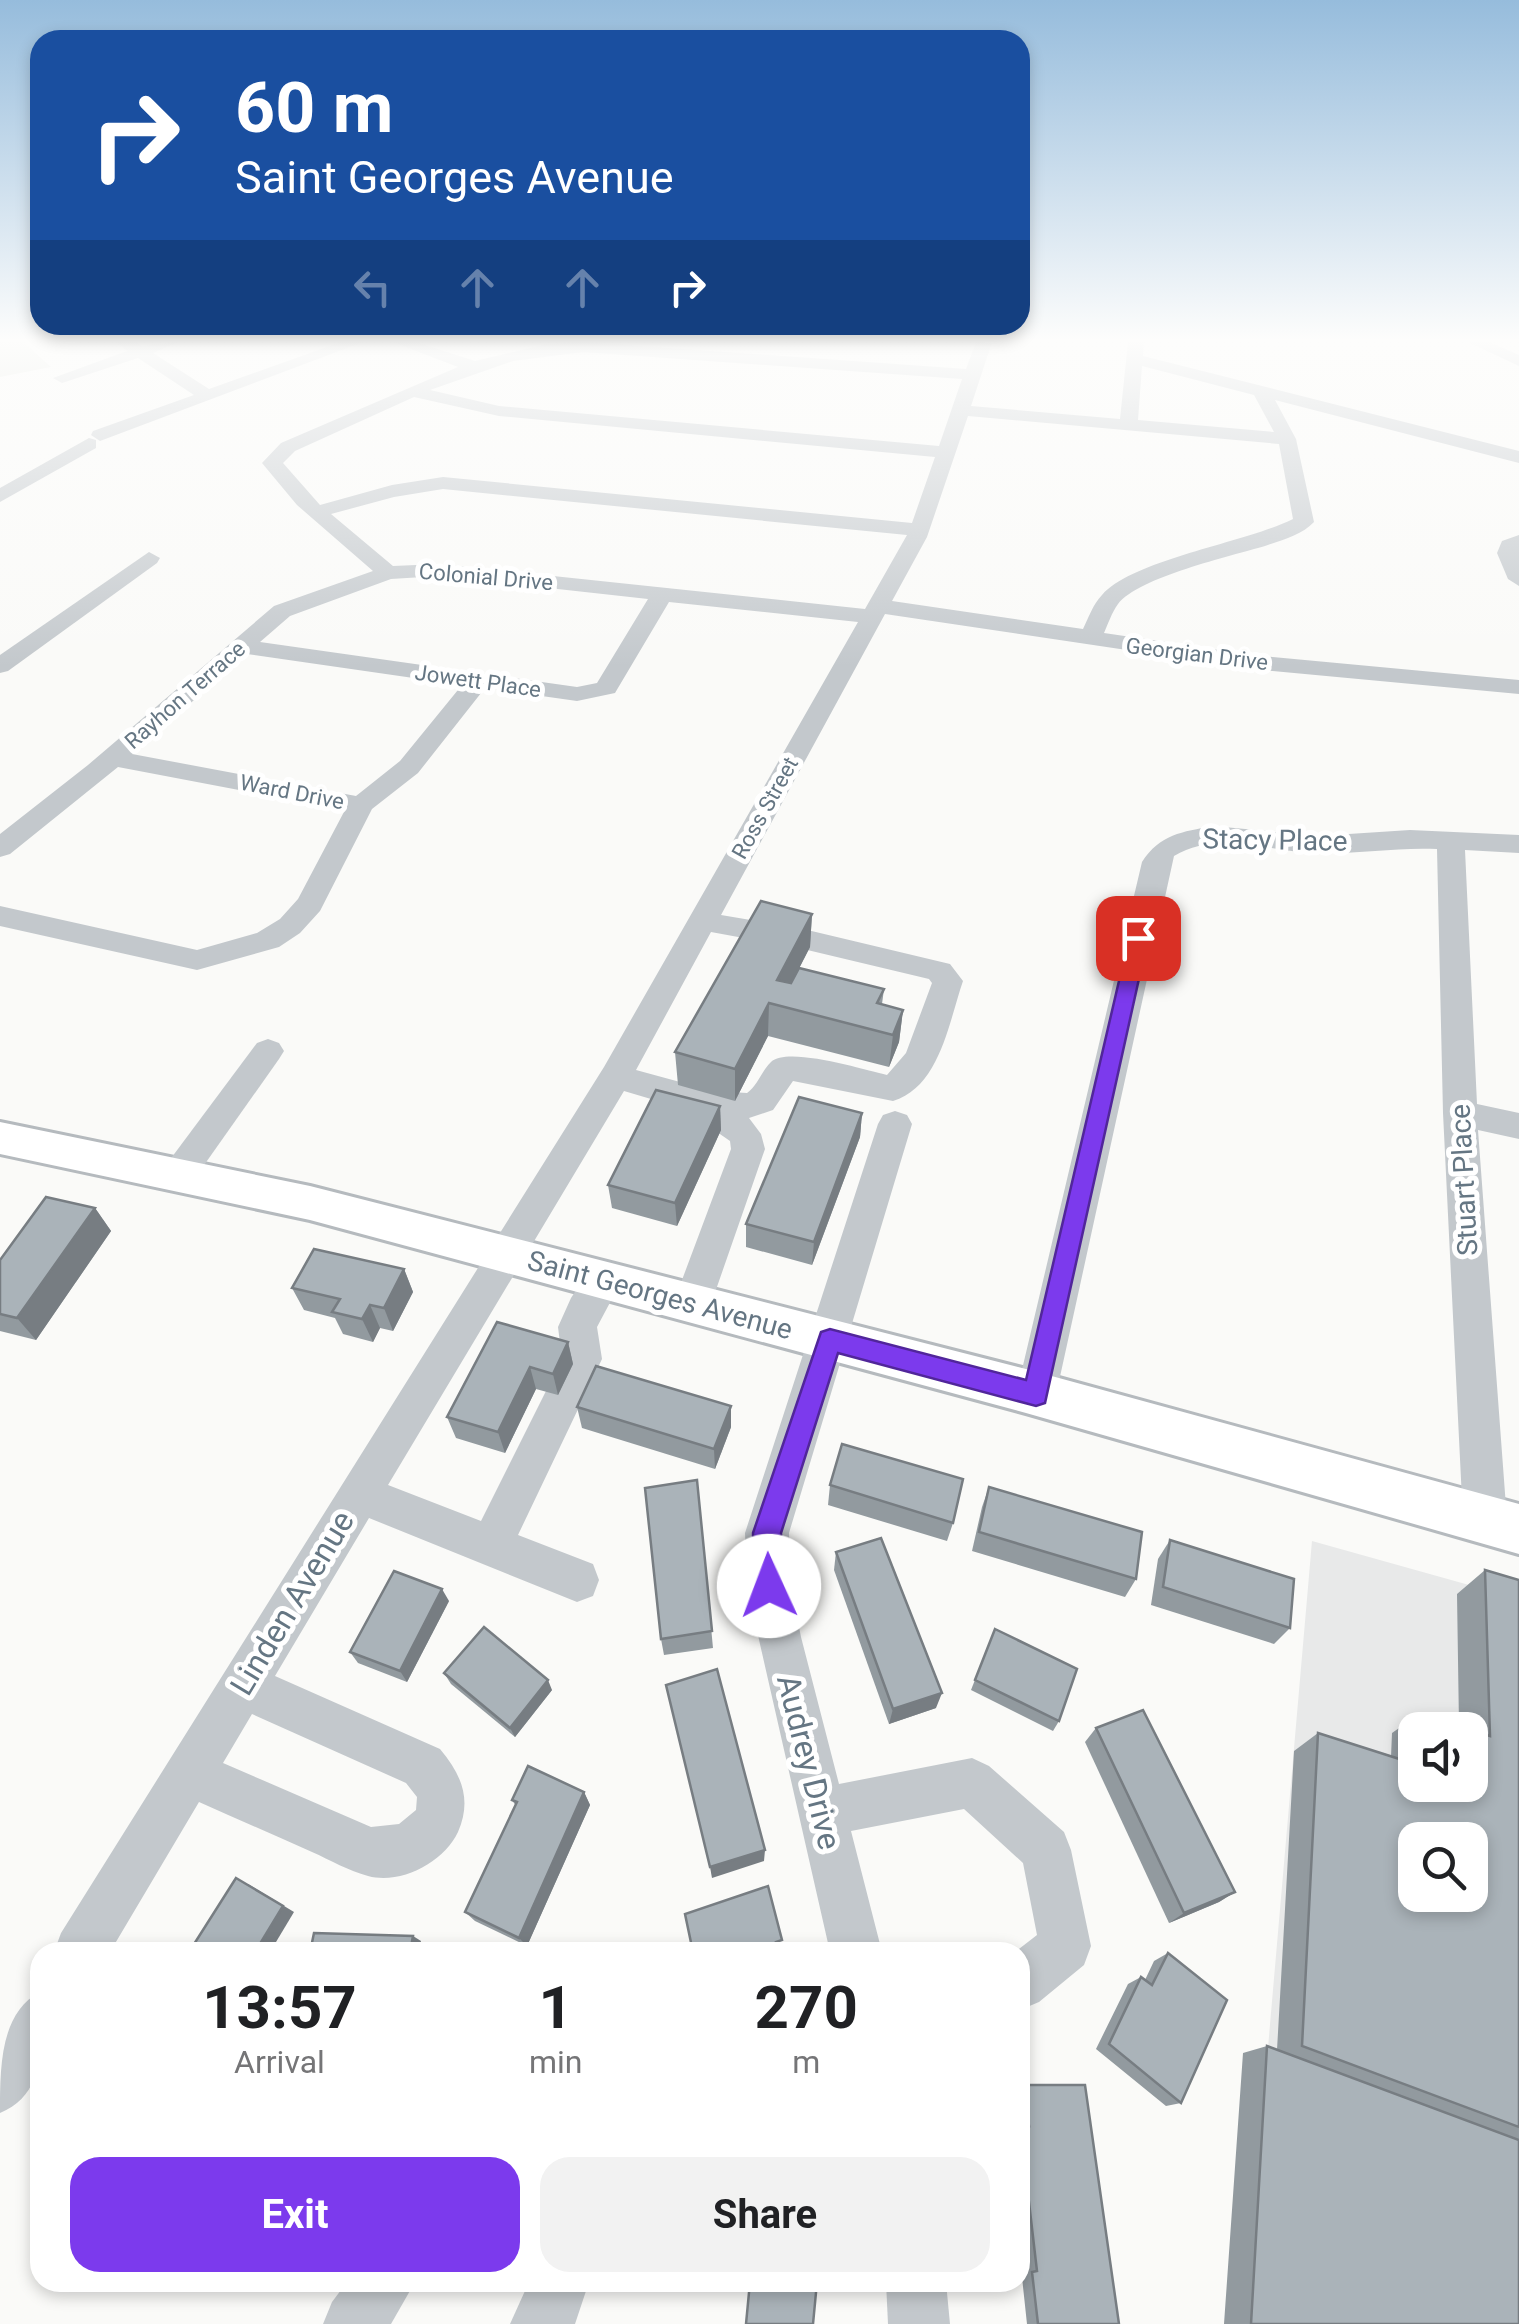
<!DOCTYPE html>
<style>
body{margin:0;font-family:Roboto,sans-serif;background:#f2f2f2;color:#202124;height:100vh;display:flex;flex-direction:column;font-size:38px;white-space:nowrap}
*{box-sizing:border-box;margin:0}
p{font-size:32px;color:#757577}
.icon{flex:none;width:55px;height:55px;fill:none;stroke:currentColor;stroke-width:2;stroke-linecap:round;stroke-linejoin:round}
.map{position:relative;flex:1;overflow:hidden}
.drawer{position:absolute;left:30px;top:1942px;width:1000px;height:350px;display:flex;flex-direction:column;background:#fff;border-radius:30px;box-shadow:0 5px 15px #0003}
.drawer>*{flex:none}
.banner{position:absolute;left:30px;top:30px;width:1000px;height:305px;border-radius:30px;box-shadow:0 5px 15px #0003;background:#1a4fa0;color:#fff;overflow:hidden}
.controls{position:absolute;left:1398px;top:1712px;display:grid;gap:20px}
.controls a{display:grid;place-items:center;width:90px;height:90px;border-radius:20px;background:#fff;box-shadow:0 5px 15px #0003;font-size:50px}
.pin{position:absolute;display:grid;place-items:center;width:85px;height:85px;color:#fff;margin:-42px;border-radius:20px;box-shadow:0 5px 15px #0006}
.me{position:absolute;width:110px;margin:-55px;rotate:358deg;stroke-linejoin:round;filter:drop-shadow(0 0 8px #0008)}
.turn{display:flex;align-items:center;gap:35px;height:210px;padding:0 40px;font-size:45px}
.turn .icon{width:130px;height:130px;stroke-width:2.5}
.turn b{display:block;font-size:70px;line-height:85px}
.lanes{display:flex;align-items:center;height:95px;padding:0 40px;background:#0003;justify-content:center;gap:50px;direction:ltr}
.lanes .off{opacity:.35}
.eta{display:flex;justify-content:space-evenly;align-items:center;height:170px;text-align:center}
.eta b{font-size:60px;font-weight:700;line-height:70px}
.cta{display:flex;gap:20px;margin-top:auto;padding:20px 40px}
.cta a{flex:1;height:115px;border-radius:30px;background:#7c3aed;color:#fff;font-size:40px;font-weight:700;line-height:115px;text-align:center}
.cta a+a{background:#f2f2f2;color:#202124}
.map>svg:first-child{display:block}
.built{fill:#e8e9e9;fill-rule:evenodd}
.green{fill:#dadfd7}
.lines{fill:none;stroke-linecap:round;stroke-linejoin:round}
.major-casing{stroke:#b5babe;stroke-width:6}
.minor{fill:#c3c8cc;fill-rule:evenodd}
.major{fill:#fff;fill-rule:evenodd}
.wall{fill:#929a9f;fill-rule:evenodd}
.shaded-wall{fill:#777d82}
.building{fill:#aab3b9;stroke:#777d82;stroke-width:2.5;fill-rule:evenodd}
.route{fill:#7c3aed;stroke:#51269a;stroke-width:2.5}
.labels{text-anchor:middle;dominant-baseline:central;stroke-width:10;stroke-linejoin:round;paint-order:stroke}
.far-street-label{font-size:22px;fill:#657683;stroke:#fff}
.street-label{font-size:28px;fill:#657683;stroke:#fff}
.near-street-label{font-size:32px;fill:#657683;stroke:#fff}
</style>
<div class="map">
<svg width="1519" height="2324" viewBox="0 0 1519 2324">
<rect width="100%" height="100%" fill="#fafaf8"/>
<path class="built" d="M1312 1541 1519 1599V2324H1244ZM1415 1730H1470V1785H1415ZM1415 1840H1470V1895H1415Z"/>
<polygon class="green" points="0,342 23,342 51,367 0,377"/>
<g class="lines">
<g class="major-casing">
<polygon id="major" points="0,1122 310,1186 1026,1369 1519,1504 1519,1554 1026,1413 310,1220 0,1154"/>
</g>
<g class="minor">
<polygon points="116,342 135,342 142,346 178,342 153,353 209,389 341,342 363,342 100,441 91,435 93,431 194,395 138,358 62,383 53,378 127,351"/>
<path d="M393 342H416L475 361 547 344 583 342 966 369 976 342H992L971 406 1120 419 1128 342H1144L1143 356 1519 451V463L1275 400 1296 439 1314 522C1302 535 1282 540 1265 546 1231 556 1139 577 1118 604 1112 612 1108 624 1104 633L1261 656 1519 680V694L1261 670 885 614 721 915 799 928 950 964 963 981C949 1021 940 1087 893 1101L793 1081 773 1110 749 1118 761 1134 765 1149 711 1304 706 1315 692 1320 678 1315 673 1304 731 1149 730 1141 717 1132 690 1125 685 1116 688 1110 624 1091 388 1485 481 1521 562 1359 558 1327 571 1298 590 1269 603 1264 616 1269 622 1280 597 1327 602 1359 518 1535 593 1564 599 1580 593 1596 577 1602 369 1518 275 1676 440 1749C462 1775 472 1800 458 1832 444 1862 401 1885 368 1876 349 1871 330 1860 312 1852 274 1835 237 1819 199 1802L110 1952H54L61 1933 604 1067 858 622 669 602 615 693 577 701 485 688 418 773 372 809 320 911 300 933 279 947 197 970 0 926V906L197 950 257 933 280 919 298 899 345 810 118 767 10 854 0 857V834L88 765 274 606 373 571 297 505 262 463 281 443 458 367ZM583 352 962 379 939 446 499 406 430 390 513 361ZM1142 366 1254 395 1274 432 1138 420ZM414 397 499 416 935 457 912 523 443 477 392 485 320 505 283 463 295 451ZM968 416 1279 444 1293 519C1245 543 1134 559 1102 595 1093 604 1088 619 1083 629L892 601 927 537ZM443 489 907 535 865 609 439 564 393 566 331 514 394 497ZM439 576 648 599 597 683 577 687 260 642 290 616 391 579ZM247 654 462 685 400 761 356 796 132 754ZM711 932 799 948 929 979 932 983 906 1053 887 1075C864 1070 788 1046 771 1062 761 1072 758 1085 747 1093L713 1091 636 1070ZM252 1714 406 1783 417 1797 416 1810 399 1824 371 1827 223 1763Z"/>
<polygon points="1468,342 1489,342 1519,355 1519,366"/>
<polygon points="89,438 96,440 96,448 0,502 0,488"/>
<polygon points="1519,535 1519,586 1508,579 1497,553 1502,541"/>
<polygon points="149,552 160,558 157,563 8,671 0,673 0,655"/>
<path d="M1213 826 1318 836 1410 830 1519 835V853L1465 850 1477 1104 1519 1113V1139L1478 1130 1507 1520 1500 1535 1485 1541 1470 1535 1463 1520 1443 1113 1437 849C1398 847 1359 854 1320 853 1272 853 1218 829 1174 856L1056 1395 1050 1408 1036 1413 1022 1408 1016 1395 1142 862C1160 834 1182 832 1213 826Z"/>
<polygon points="268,1039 279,1043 284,1051 279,1059 190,1185 178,1189 166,1185 160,1175 166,1165 257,1043"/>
<polygon points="895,1111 907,1115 912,1124 789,1533 791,1587 801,1637 839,1784 972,1758 989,1766 1064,1832 1071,1850 1091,1946 1084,1965 1039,2002 1020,2010 1020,1952 1015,1952 1037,1935 1023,1863 964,1809 851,1831 882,1952 830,1952 747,1587 745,1533 878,1124 883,1115"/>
<path d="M40 1992C40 2038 50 2092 0 2113 0 2067 0 2013 40 1992Z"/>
<polygon points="347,2282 415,2282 391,2324 323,2324 332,2302"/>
<polygon points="529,2282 589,2282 575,2324 510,2324"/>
<polygon points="886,2282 946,2282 950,2324 888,2324"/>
</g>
<use href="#major" class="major"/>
</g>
<g class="wall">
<polygon points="812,914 810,947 799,968 884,989 882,1004 903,1010 899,1042 889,1067 768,1036 735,1101 678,1085 675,1052"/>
<polygon points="720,1106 721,1130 677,1226 612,1208 608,1185"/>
<polygon points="862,1113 860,1137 812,1265 746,1247 746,1224"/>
<polygon points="95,1208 111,1231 36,1340 0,1331 0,1260"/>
<polygon points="404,1269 413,1292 393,1331 380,1328 373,1342 343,1334 335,1318 304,1310 292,1288"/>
<polygon points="568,1342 573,1364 558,1395 536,1389 505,1453 456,1438 447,1417"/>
<polygon points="577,1407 731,1427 715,1469 582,1428"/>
<polygon points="697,1480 713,1648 664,1655 661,1639"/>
<polygon points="830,1485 953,1523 947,1541 828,1505"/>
<polygon points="989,1487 1136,1579 1125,1597 972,1551 982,1507"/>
<polygon points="1170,1540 1290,1628 1274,1644 1151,1605 1158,1559"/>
<polygon points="836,1552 936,1708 889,1724 834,1570"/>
<path d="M1485 1570 1519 1580V2324H1224L1243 2053 1267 2046 1277 2050 1294 1751 1318 1733 1391 1757 1392 1733 1419 1714 1459 1726 1457 1594ZM1415 1730H1470L1415 1785Z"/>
<polygon points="449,1601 407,1682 358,1663 350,1652"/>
<polygon points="995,1629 1059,1721 1053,1731 971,1690"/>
<polygon points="444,1673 552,1690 515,1737 451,1684"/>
<polygon points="1096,1728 1235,1892 1219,1902 1169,1923 1085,1742"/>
<polygon points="584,1792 590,1805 527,1946 475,1921 465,1912 516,1806 512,1800"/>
<polygon points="1168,1953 1181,2103 1166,2106 1096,2049 1128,1984 1141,1977 1145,1980 1154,1961"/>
<polygon points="1024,2085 1119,2324 1027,2324 1021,2268 1026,2268 1020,2211 1020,2087"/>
</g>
<g class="shaded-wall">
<polygon points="812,914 810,947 780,1006 777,980"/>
<polygon points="769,1003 768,1036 735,1101 735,1069"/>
<polygon points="903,1010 899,1042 889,1067 893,1035"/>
<polygon points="720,1106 721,1130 677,1226 675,1203"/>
<polygon points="862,1113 860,1137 812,1265 814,1242"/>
<polygon points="95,1208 111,1231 36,1340 17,1318"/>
<polygon points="404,1269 413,1292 393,1331 384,1308"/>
<polygon points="370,1305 380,1328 373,1342 362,1319"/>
<polygon points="568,1342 573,1364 558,1395 553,1374"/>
<polygon points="530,1367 536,1389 505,1453 498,1432"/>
<polygon points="731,1406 731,1427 715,1469 714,1449"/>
<polygon points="442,1589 449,1601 407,1682 400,1671"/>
<polygon points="548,1680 552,1690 515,1737 510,1728"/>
<polygon points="942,1693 936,1708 889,1724 893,1709"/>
<polygon points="584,1792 590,1805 527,1946 519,1938"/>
<polygon points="765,1850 764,1861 712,1878 710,1867"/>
<polygon points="248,1884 294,1912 270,1952 255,1952"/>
<polygon points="1235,1892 1219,1902 1169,1923 1184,1913"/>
<polygon points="413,1936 421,1941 419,1952 410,1952"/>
</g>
<g class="building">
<polygon points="761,901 812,914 777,980 791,983 799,968 884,989 877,1003 903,1010 893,1035 769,1003 735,1069 675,1052"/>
<polygon points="656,1090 720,1106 675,1203 608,1185"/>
<polygon points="799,1097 862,1113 814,1242 746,1224"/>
<polygon points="46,1197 95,1208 17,1318 0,1314 0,1260"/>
<polygon points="314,1249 404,1269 384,1308 370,1305 362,1319 332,1312 340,1299 292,1288"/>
<polygon points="497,1322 568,1342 553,1374 530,1367 498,1432 447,1417"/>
<polygon points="596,1366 731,1406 714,1449 577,1407"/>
<polygon points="842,1444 963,1479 953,1523 830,1485"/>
<polygon points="697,1480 712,1631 661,1639 645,1488"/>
<polygon points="989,1487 1142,1532 1136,1579 979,1532"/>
<polygon points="881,1538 942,1693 893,1709 836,1552"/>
<polygon points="1170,1540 1294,1579 1290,1628 1163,1587"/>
<path d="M1485 1570 1519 1580V2127L1302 2046 1318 1733 1415 1764V1785H1470V1730L1490 1736ZM1415 1840H1470V1895H1415Z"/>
<polygon points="394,1571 442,1589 400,1671 350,1652"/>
<polygon points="484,1627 548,1680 510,1728 444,1673"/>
<polygon points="995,1629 1077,1669 1059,1721 975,1680"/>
<polygon points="717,1669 765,1850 710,1867 666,1685"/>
<polygon points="1143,1710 1235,1892 1184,1913 1096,1728"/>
<polygon points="1419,1714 1470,1730 1419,1730"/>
<polygon points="528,1766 584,1792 519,1938 465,1912 517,1802 512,1800"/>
<polygon points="236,1878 283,1906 255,1952 189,1952"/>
<polygon points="768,1886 782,1940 776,1942 779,1952 693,1952 685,1914"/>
<polygon points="314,1933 413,1936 410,1952 310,1952"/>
<polygon points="1168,1953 1227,2000 1181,2103 1109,2044 1141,1977 1152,1985"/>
<polygon points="1267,2046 1519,2140 1519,2324 1251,2324"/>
<polygon points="1024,2085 1085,2085 1119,2324 1038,2324 1032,2272 1037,2271 1020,2125 1029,2126"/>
<polygon points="750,2282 817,2282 813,2324 746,2324"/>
</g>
<linearGradient id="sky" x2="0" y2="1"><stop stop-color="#96bcdc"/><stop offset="0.51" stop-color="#fdfdfc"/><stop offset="1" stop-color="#fdfdfc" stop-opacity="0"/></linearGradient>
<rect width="1519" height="667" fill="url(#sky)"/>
<polygon class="route" points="1138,932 1148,938 1045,1403 1036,1406 838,1353 781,1533 783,1586 779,1597 769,1601 759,1597 754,1586 753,1533 821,1332 830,1329 1026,1380 1129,938"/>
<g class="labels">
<g class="far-street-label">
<text transform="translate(486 577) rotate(5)">Colonial Drive</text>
<text transform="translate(1197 654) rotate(7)">Georgian Drive</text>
<text transform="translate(478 681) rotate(8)">Jowett Place</text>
<text transform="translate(185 695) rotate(-41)">Rayhon Terrace</text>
<text transform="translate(292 792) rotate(11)">Ward Drive</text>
<text transform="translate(765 808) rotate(-61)">Ross Street</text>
</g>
<g class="street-label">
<text transform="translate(1275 840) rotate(1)">Stacy Place</text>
<text transform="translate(1464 1180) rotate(-93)">Stuart Place</text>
<text transform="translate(660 1295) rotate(15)">Saint Georges Avenue</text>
</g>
<g class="near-street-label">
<text transform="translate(292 1603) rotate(-59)">Linden Avenue</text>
<text transform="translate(809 1762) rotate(76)">Audrey Drive</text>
</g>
</g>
</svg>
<div class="controls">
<a><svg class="icon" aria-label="sound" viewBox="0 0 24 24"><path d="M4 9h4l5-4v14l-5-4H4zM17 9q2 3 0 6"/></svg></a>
<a><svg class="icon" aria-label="search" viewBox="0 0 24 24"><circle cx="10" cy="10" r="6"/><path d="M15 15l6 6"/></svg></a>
</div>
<div class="pin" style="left:1138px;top:938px;background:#d93025"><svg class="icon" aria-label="arrive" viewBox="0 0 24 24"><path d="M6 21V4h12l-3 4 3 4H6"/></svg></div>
<svg class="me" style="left:769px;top:1586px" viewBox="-20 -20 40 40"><circle r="19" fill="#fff"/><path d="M0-13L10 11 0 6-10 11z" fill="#7c3aed"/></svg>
<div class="banner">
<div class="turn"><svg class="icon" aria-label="right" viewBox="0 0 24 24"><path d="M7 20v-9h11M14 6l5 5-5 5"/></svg><div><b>60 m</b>Saint Georges Avenue</div></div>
<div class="lanes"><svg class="icon off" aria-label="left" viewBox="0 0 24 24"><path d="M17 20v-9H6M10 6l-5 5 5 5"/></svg><svg class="icon off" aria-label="ahead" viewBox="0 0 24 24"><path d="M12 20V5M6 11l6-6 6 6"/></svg><svg class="icon off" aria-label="ahead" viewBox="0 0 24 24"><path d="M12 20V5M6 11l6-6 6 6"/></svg><svg class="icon" aria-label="right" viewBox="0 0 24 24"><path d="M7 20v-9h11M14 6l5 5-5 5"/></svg></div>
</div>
<section class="drawer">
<div class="eta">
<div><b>13:57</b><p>Arrival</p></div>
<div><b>1</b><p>min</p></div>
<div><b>270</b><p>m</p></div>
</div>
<div class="cta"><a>Exit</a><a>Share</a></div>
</section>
</div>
